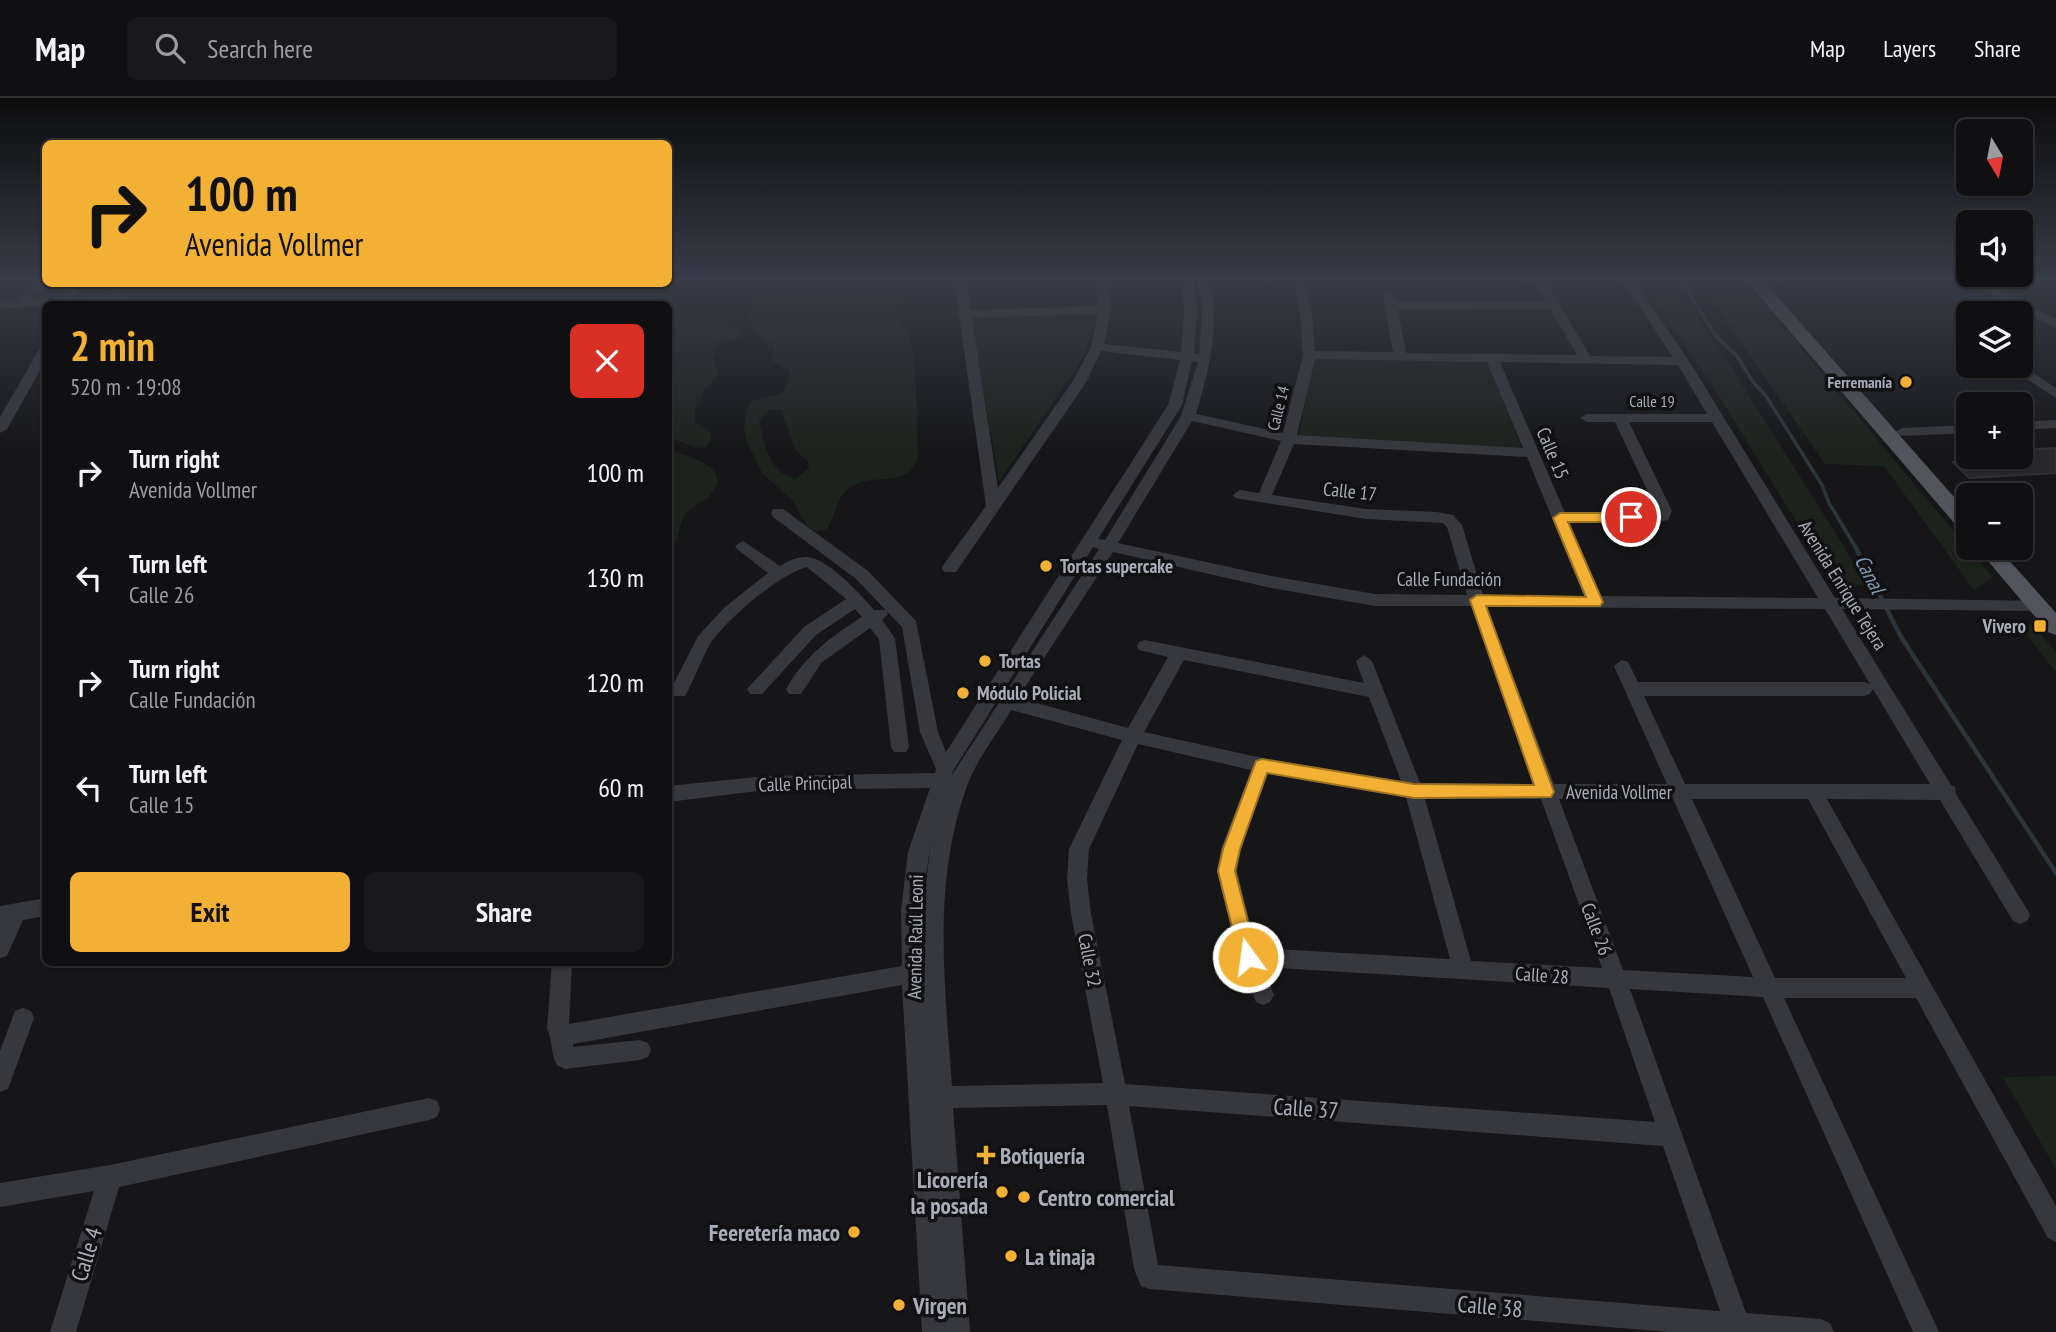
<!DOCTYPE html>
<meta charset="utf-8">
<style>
body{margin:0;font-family:"PT Sans Narrow",sans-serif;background:#19191b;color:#f1f3f6;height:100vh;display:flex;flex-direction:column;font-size:26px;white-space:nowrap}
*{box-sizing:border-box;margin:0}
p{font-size:23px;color:#9c9d9f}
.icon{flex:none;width:38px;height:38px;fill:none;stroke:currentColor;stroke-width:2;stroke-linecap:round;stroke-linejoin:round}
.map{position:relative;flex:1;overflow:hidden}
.drawer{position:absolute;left:42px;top:203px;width:630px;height:665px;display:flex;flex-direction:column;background:#101012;border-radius:10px;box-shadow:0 2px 5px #0004,0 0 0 2px #303032}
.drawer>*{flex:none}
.top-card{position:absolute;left:42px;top:42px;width:630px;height:147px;border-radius:10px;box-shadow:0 2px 5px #0004,0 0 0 2px #303032;background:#f2b134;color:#111;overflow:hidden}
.needle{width:46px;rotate:170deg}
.tools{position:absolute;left:1956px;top:21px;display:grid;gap:14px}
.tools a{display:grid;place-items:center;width:77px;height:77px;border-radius:10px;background:#101012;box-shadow:0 2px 5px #0004,0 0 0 2px #303032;font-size:35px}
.pin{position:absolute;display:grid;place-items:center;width:60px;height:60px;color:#fff;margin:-30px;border:4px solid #fff;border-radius:50%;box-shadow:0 2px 7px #0007}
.me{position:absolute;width:77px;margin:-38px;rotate:346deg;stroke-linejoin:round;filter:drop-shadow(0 0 5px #0008)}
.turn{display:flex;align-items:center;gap:24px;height:147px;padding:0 28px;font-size:32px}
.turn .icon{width:91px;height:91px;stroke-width:2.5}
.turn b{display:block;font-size:49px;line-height:60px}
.round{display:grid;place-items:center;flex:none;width:74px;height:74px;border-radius:10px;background:#19191b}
.head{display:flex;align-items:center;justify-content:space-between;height:119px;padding:0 28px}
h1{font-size:42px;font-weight:700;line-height:52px;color:#f2b134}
.cta{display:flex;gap:14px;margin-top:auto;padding:14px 28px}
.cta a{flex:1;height:80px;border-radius:10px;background:#f2b134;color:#111;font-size:28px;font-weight:700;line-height:80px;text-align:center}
.cta a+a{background:#19191b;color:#f1f3f6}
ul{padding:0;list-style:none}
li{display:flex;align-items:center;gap:21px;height:105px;padding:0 28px}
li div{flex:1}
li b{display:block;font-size:26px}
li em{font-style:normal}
header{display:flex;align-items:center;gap:42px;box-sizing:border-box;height:98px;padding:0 35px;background:#101012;border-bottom:2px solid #303032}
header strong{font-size:33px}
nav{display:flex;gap:38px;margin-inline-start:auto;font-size:24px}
.search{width:490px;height:63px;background:#19191b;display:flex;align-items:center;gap:18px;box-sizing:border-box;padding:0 24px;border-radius:10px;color:#9c9d9f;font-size:26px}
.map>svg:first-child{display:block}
.green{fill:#1c231d;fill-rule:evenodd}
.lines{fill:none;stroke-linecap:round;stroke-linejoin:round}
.stream-far1{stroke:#2c353c;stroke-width:3.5}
.stream{stroke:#2c353c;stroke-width:4.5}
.building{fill:#29292c;stroke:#303034;stroke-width:2}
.minor{fill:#37383d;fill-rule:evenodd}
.major{fill:#53555c;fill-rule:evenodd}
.route{fill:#f2b134;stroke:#9d7322;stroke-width:2}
.poi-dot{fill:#f2b134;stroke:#111113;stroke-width:2.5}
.labels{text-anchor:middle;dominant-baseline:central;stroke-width:7;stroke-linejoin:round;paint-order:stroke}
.far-poi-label{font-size:16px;font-weight:bold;fill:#a8adb8;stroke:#111113;text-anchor:end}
.far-street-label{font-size:16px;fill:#a8adb8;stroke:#111113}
.street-label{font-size:19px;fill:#a8adb8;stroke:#111113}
.poi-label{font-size:19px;font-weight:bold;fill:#a8adb8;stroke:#111113;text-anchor:start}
.water-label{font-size:21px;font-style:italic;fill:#7f9bb3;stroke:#111113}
.near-street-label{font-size:23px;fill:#a8adb8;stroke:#111113}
.near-poi-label{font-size:23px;font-weight:bold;fill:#a8adb8;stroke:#111113;text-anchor:start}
</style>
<header>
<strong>Map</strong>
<div class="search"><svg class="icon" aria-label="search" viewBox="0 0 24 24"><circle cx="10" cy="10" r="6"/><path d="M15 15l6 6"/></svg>Search here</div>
<nav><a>Map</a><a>Layers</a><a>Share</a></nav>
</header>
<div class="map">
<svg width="2056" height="1234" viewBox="0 0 2056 1234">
<rect width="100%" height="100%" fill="#161618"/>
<g class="green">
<path d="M753 181H908L910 205 896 206 892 211C894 221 903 224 907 233 919 264 916 324 918 359 906 394 871 371 847 392 836 401 835 419 827 431L816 433 807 428 793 403 762 375 747 344 744 331 748 308 752 303 780 296 785 291 790 274 771 262 774 251 772 246 753 235 748 206 758 189ZM771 311H781L796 353 808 363 809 370 796 381C769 375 764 345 759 322Z"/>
<polygon points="1639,181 1671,181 1731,269 1868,487 1836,488 1707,279"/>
<polygon points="1697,181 1739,181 1758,199 1992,479 1974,492 1884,368 1825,366"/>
<polygon points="412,186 488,186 490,191 510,197 624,203 660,200 668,202 675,209 698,214 739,231 741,236 736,241 718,245 714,261 718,278 702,295 700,306 695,311 695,323 711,336 711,342 706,349 696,350 669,339 668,206 392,206 414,197 417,187"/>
<polygon points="1098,216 1083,260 999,384 971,218"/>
<polygon points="1314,259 1487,262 1522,351 1299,337"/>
<path d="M669 352C689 358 739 371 707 400 700 406 690 409 685 417 677 429 682 440 669 450Z"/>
<polygon points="2016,523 2032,526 2056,554 2056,574"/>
<polygon points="2056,978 2056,1071 2003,979"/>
</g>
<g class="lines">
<polyline class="stream-far1" points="1680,181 1716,238 1737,258 1753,284 1766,298 1822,387 1829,405 1856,450"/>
<polyline class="stream" points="1855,448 1901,539 2056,775"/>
</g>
<polygon class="building" points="2056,350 2056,375 1969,380 1953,364 2021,359 2021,352"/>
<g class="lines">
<g class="minor">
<polygon points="38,181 46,181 47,186 31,202 59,200 74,186 86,186 74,199 121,196 141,204 140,206 113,203 0,211 0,203 16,202"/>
<path d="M954 181H966L971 212 1098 208 1096 181H1108L1111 212 1104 246 1181 254 1184 213 1181 181H1193L1197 213 1194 256H1199L1203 205 1197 181H1209C1221 228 1209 271 1196 316L1283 335 1303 257 1300 216 1292 181H1304L1312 216 1315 253 1393 254 1383 197 1385 194H1393L1396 204 1546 203 1533 181H1545L1590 258 1673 259 1621 181H1633L1689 263 1835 500 2043 503 2045 507 2037 513 1842 511 1951 687 1955 689 1956 696 2027 811 2030 817 2027 823 2020 826 2013 823 1940 702 1827 701 2056 1108V1144L2048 1140 1916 900H1784L1939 1234H1913L1763 899 1630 891 1746 1215 1821 1221 1830 1225 1834 1234H1668L1150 1191 1141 1188 1134 1171 1107 1007 953 1010 970 1234H922L902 887 573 946V949L640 942 648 945 651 952 648 959 640 962 565 971 557 967C550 955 553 943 547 931L552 864H572L569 926 902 868 901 813 908 754 930 690 766 692 668 704V688L766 678 935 675 936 671 920 634 902 529 856 481 773 419 771 415 773 411H783L868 473 916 523 938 634 946 654 1168 307 1180 262 1101 253 1087 283 956 474H944L942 470 944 466 986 408ZM1550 211 1577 257 1406 255 1398 212ZM1098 216 1091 249 1073 283 998 390 972 220ZM1315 261 1487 264 1523 350 1297 337ZM1192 263 1198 264 1181 318 1105 442 1098 441 1182 307ZM1500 264 1678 267 1707 316H1587L1580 320 1587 324H1615L1657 413 1565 415ZM1192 323 1281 343 1259 395 1240 392 1233 397 1235 400 1366 421 1443 425 1447 429 1467 497 1375 496 1271 478 1118 445ZM1629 324H1712L1818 500 1600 498 1569 425 1663 423 1668 422 1672 413ZM1294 346 1527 359 1584 498 1483 497 1462 427 1453 417 1437 414 1366 411 1272 397ZM1093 449 1099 451 952 677 953 673ZM1113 454 1271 490 1375 508H1471L1535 686 1420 685 1372 563 1364 557 1356 563 1364 585 1145 542 1139 544 1137 548 1139 552 1168 559 1128 630 1018 600ZM1487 509 1825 511 1930 686H1685L1644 598H1864L1870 596 1873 591 1870 586 1864 584H1638L1628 564 1622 562 1614 568 1667 686H1554ZM1184 562 1369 599 1401 683 1262 660 1144 634ZM1011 612 1122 642 1069 751 1067 781 1071 816 1103 985 952 988C945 888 932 787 966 691 975 663 997 637 1011 612ZM1138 646 1251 672 1221 751 1217 773 1238 859 1256 904 1263 907 1270 904 1274 897 1262 869 1609 890 1655 1024 1125 986 1091 816 1087 781 1089 751ZM1268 675 1406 699 1450 861 1256 850 1237 773 1241 751ZM1425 701H1541L1602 870 1471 863ZM1559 701H1673L1753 879 1623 872ZM1692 701H1808L1906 880H1775ZM931 743 923 812V865L921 813ZM1129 1008 1663 1048 1720 1213 1158 1167Z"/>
<polygon points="1959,181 1975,181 2056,221 2056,230"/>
<polygon points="46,246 46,262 7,331 0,335 0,319 40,250"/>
<polygon points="2021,267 2056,290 2056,300 2007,268"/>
<polygon points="2056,322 2056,330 2021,332 2021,324"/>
<polygon points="1969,327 1969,335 1902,338 1895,334 1902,330"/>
<path d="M743 443 780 468C787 463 797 459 806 459 825 458 862 497 874 512H886L888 516 882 522 895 540 909 649 906 654H894L891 649 879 541 870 530 821 565 801 596H789L786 591C805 558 830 539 862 519L855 511 816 537 762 596H750L747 591 804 529 846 501 807 469C778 477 724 523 709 548 700 564 694 582 685 598H673L670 593 698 538 725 509 768 475 738 452 735 448Z"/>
<polygon points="46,800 46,818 23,822 7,858 0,860 0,808"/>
<polygon points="23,910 31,913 34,920 8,991 0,994 0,953 15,913"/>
<polygon points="429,1000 437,1003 440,1011 437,1019 429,1022 119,1089 76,1234 50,1234 94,1093 0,1109 0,1085 110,1067"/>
</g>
<g class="major">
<polygon points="1745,181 1762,181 1969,416 1969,436 1962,434"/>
<polygon points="1977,450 1998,450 2056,515 2056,537 2048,534"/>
</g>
</g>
<linearGradient id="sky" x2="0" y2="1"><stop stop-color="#0c0c0d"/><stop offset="0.51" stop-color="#363c48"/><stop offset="1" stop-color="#363c48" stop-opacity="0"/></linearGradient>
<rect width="2056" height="354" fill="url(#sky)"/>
<polygon class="route" points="1560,415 1631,415 1638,419 1631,424 1568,424 1603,504 1600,508 1486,508 1554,694 1551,699 1414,700 1267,675 1240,751 1235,773 1257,859 1255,865 1248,867 1241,865 1218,773 1223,751 1256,663 1262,661 1414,686 1534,687 1470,502 1477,497 1586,499 1553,420"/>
<g class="poi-dot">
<circle cx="1906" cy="284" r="7"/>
<circle cx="1046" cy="468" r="7"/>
<rect x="2033" y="521" width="14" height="14" rx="3.5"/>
<circle cx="985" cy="563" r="7"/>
<circle cx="963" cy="595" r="7"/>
<path d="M982.5 1046.5h7v7h7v7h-7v7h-7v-7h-7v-7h7z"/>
<circle cx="1002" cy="1094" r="7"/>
<circle cx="1024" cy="1099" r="7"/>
<circle cx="854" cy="1134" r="7"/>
<circle cx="1011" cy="1158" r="7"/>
<circle cx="899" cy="1207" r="7"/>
</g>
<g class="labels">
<g class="far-poi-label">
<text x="1892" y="284">Ferremanía</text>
</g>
<g class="far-street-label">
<text x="1652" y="303">Calle 19</text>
<text transform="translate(1278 310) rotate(-76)">Calle 14</text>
</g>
<g class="street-label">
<text transform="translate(1553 355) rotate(67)">Calle 15</text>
<text transform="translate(1350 393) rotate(6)">Calle 17</text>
<text x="1449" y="481">Calle Fundación</text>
<text transform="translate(1843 487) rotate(58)">Avenida Enrique Tejera</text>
<text transform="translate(805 685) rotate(-2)">Calle Principal</text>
<text x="1619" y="694">Avenida Vollmer</text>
<text transform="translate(1597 831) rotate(69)">Calle 26</text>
<text transform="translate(915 839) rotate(-89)">Avenida Raúl Leoni</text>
<text transform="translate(1090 862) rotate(79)">Calle 32</text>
<text transform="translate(1542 877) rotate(4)">Calle 28</text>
</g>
<g class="poi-label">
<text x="1060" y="468">Tortas supercake</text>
<text x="2026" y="528" text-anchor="end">Vivero</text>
<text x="999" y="563">Tortas</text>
<text x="977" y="595">Módulo Policial</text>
</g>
<g class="water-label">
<text transform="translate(1870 476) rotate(62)">Canal</text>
</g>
<g class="near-street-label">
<text transform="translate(1306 1010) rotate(4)">Calle 37</text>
<text transform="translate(86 1156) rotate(-73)">Calle 4</text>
<text transform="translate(1490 1208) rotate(5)">Calle 38</text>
</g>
<g class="near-poi-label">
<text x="1000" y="1057">Botiquería</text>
<text x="988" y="1081" text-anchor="end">Licorería<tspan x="988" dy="26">la posada</tspan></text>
<text x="1038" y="1099">Centro comercial</text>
<text x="840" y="1134" text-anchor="end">Feeretería maco</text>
<text x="1025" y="1158">La tinaja</text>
<text x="913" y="1207">Virgen</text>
</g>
</g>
</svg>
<div class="tools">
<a><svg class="needle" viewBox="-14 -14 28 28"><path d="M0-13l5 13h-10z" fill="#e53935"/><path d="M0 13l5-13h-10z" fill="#9c9d9f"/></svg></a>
<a><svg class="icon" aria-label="sound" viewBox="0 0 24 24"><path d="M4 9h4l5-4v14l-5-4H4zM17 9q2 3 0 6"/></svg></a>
<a><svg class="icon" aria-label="layers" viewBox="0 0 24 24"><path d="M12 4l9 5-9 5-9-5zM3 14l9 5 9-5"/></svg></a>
<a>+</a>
<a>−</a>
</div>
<div class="pin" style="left:1631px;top:419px;background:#d93025"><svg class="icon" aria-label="arrive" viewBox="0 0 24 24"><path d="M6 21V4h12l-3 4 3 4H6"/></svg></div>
<svg class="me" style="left:1248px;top:859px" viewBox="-20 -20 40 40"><circle r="17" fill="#f2b134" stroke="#fff" stroke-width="3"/><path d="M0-11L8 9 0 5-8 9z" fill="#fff"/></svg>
<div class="top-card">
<div class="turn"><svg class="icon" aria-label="right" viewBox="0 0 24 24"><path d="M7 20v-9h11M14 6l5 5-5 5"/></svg><div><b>100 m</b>Avenida Vollmer</div></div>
</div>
<section class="drawer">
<div class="head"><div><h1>2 min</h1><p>520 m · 19:08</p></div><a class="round" style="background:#d93025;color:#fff"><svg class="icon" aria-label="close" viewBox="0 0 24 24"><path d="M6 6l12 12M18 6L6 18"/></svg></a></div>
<ul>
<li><svg class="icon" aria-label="right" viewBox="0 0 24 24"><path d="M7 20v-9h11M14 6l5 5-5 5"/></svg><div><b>Turn right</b><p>Avenida Vollmer</p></div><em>100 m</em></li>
<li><svg class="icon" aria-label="left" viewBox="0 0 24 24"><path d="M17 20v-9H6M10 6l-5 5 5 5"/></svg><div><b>Turn left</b><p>Calle 26</p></div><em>130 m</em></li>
<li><svg class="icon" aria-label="right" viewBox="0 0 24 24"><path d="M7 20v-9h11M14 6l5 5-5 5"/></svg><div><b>Turn right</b><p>Calle Fundación</p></div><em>120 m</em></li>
<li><svg class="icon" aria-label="left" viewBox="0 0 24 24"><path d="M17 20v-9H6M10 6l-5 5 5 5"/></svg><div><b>Turn left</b><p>Calle 15</p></div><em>60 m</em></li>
</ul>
<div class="cta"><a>Exit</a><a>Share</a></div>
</section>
</div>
